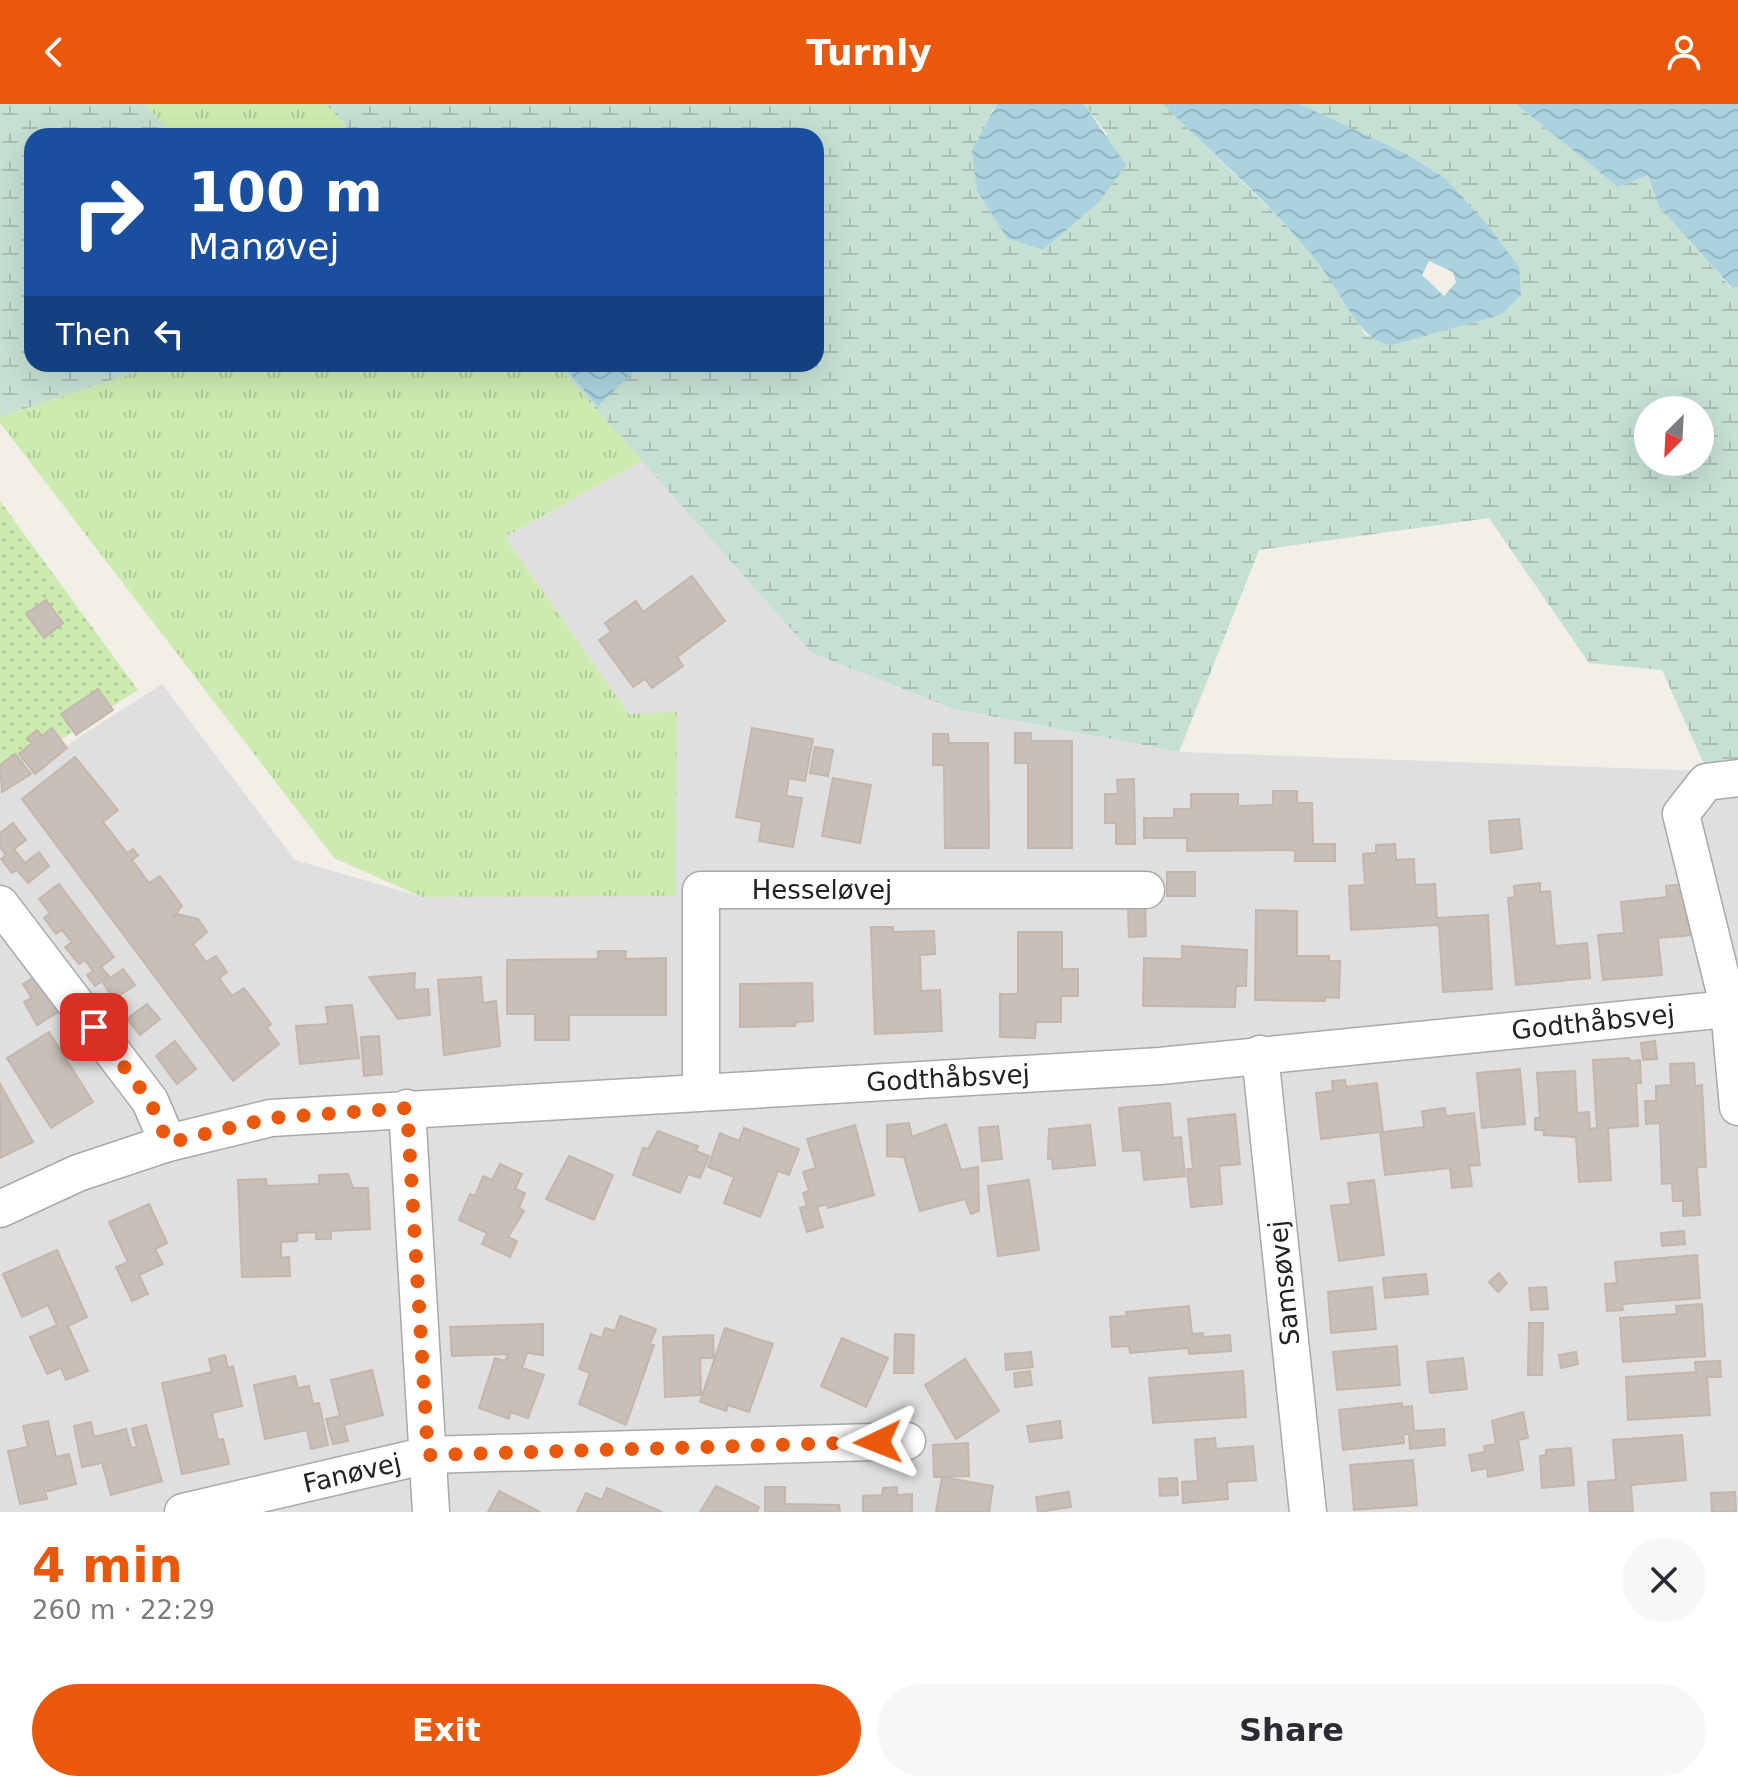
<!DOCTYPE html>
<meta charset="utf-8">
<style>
body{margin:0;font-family:"DejaVu Sans",sans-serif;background:#f7f7f7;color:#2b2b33;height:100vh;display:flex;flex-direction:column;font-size:30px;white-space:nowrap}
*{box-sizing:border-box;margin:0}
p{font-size:26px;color:#7c7c81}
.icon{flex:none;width:44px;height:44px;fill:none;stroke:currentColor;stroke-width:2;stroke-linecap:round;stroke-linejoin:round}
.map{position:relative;height:1408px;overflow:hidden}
.details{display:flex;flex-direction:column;background:#fff;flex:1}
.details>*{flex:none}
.banner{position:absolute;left:24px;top:24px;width:800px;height:244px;border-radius:24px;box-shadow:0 8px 32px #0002;background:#1a4fa0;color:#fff;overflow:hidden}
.needle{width:52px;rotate:204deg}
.tools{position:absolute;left:1634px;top:292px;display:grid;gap:16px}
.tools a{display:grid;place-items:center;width:80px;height:80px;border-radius:50%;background:#fff;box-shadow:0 8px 32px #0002;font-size:40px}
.pin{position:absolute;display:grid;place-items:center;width:68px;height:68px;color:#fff;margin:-34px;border-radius:16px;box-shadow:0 4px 12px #0006}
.me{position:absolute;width:88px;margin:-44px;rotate:268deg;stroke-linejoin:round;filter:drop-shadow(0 0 6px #0008)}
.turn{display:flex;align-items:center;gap:28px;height:168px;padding:0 32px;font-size:36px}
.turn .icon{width:104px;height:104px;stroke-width:2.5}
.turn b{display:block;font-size:56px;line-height:68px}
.then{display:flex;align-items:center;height:76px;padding:0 32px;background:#0003;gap:16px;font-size:30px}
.round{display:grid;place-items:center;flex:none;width:84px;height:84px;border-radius:42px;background:#f7f7f7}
.head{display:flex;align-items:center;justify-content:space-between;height:136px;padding:0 32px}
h1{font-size:48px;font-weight:800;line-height:60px;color:#ea580c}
.action{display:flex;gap:16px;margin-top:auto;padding:16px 32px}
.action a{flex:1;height:92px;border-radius:48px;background:#ea580c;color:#fff;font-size:32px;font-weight:800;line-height:92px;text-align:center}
.action a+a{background:#f7f7f7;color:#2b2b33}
header{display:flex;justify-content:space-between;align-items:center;height:104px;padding:0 32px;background:#ea580c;color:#fff;font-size:36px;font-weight:800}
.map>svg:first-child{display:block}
.residential{fill:#e0dfdf}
.grass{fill:url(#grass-tufts)}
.wetland{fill:url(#wetland-marsh);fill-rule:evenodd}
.garden{fill:url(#garden-dots)}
.water{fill:url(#water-waves);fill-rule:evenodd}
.building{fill:#c7bfb8;stroke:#c4b6ab;stroke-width:2}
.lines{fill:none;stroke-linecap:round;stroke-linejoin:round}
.minor-casing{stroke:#a9a9a9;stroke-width:39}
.minor{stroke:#fff;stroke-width:36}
.route{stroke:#ea580c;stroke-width:14;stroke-dasharray:0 25.2}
.labels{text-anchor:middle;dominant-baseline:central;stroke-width:6;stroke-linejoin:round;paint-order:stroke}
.street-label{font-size:26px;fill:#222;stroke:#fff}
</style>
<header><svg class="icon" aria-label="back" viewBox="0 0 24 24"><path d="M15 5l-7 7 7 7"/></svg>Turnly<svg class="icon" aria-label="person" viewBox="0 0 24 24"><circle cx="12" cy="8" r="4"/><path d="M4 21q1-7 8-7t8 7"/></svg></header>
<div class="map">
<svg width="1738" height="1408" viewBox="0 0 1738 1408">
<defs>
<pattern id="grass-tufts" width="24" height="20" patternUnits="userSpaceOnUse" patternTransform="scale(2)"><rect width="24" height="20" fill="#cdebb0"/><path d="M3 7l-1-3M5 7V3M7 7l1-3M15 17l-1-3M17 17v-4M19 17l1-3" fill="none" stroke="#b0c997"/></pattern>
<pattern id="wetland-marsh" width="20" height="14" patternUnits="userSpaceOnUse" patternTransform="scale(2)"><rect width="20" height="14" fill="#c6e0d4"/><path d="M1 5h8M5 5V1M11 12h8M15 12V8" fill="none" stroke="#aac0b6"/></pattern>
<pattern id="garden-dots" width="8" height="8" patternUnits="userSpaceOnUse" patternTransform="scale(2)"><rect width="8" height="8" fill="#cdebb0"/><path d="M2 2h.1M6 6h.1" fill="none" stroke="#b0c997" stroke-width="1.8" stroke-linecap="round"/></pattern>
<pattern id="water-waves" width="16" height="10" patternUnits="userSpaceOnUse" patternTransform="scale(2)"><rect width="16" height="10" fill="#aad3df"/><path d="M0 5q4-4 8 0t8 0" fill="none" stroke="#92b5bf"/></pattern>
</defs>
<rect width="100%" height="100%" fill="#f2efe9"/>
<polygon class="residential" points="642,357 812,549 954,605 1179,648 1707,667 1738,663 1738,1408 0,1408 0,684 162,580 295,756 422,793 629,610 505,433"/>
<g class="grass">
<polygon points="144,0 326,0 354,32 174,32"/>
<polygon points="160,260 556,260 642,357 505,433 629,610 677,608 675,792 422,793 334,754 0,319 0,313"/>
</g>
<g class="wetland">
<polygon points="0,0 144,0 174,32 32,32 32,260 160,260 0,313"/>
<path d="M326 0H997L991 8 1043 146 1066 125 1107 30 1084 0H1163L1305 140 1345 194 1365 231 1392 241 1501 211 1519 163 1445 74 1300 0H1516L1618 83 1648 71 1659 103 1731 184 1738 183V663L1707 667 1662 566 1589 559 1489 414 1259 446 1179 648 954 605 812 549 556 260H561L598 301 642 260H816V32H354ZM1648 306H1700V358H1648Z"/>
</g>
<polygon class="garden" points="0,397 138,586 0,675"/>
<g class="water">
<polygon points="997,0 1084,0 1126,61 1100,97 1043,146 1007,134 977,87 972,46"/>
<path d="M1163 0H1300L1406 50 1445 74 1490 124 1519 163 1521 191 1501 211 1392 241C1361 240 1343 192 1325 168 1279 106 1217 55 1163 0ZM1429 157 1453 168 1456 178 1444 192 1422 171Z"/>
<polygon points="1516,0 1738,0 1738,183 1732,184 1659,103 1648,71 1618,83"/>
<polygon points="561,260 642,260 598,302"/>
</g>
<g class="building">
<polygon points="692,472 725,517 677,553 683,562 652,584 645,575 633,583 599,536 611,528 605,519 636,497 643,508"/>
<polygon points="46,496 63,519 44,534 26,510"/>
<polygon points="98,585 113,606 76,631 61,610"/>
<polygon points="52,624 67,644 35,670 19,650 32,639 27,634 37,626 42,632"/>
<polygon points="752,624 813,635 805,677 789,674 786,692 802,694 793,743 759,737 762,718 736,713"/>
<polygon points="1015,629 1031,629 1031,637 1072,637 1072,744 1028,744 1028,659 1015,659"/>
<polygon points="933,630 948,630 949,639 988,639 989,744 945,744 944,661 933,661"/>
<polygon points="815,643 833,646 828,672 810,669"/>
<polygon points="15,650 31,670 2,688 0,661"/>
<polygon points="75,653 118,706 103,718 127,749 133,745 138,751 132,756 149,779 160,772 182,802 173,813 178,810 198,815 207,828 193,840 206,858 216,852 227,868 219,874 232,892 244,884 271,920 267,924 279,940 233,977 22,695"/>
<polygon points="833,674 871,681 860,739 822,732"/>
<polygon points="1134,675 1135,740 1116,740 1116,719 1105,719 1105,690 1118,690 1117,676"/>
<polygon points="1273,687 1297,687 1297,699 1312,699 1313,740 1335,740 1335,757 1295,757 1295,746 1187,747 1187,734 1144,734 1144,714 1174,714 1174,705 1191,705 1191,690 1238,690 1238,702 1273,701"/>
<polygon points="1519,715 1522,745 1491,749 1489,717"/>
<polygon points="13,719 26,736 14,745 25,759 39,748 49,762 28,779 17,766 12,769 1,755 6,751 0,743 0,729"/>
<polygon points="1395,740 1396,756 1414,755 1415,781 1435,780 1437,814 1488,811 1492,885 1443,888 1439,821 1351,826 1349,782 1365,781 1363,750 1376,749 1376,741"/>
<rect x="1167" y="768" width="28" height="24"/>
<polygon points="1540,779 1540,788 1550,787 1555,842 1587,839 1590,874 1516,881 1508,794 1515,793 1514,782"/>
<polygon points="59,780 114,853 101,863 109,872 95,882 87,871 93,867 85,856 79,860 65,843 72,838 62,826 56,830 44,814 50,809 39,795"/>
<polygon points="1689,780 1693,831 1658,834 1662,871 1603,876 1598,831 1624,829 1621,798 1667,793 1666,782"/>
<polygon points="1128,800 1145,800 1146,832 1129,833"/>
<polygon points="1256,806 1297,807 1297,852 1329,852 1329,857 1340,857 1339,894 1325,893 1325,897 1255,896"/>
<polygon points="871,823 893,823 893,828 934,827 935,850 920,851 921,887 940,886 942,927 875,930"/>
<polygon points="1018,828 1062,828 1062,865 1078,865 1078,892 1061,892 1061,918 1036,918 1035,934 1000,933 1000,890 1018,890"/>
<polygon points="1182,842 1247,846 1246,882 1236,882 1235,903 1143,902 1144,854 1182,855"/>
<polygon points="598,847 626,847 625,855 666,854 666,911 569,911 569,936 535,936 535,910 507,910 507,856 598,855"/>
<polygon points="123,865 135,881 114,895 103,879"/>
<polygon points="415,869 414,886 428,885 430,911 398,915 369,873"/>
<polygon points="37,871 63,905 37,921 24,898 32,894 23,880"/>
<polygon points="481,873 483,899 496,897 500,942 444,951 438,876"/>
<polygon points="812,879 813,917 796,918 795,922 740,923 740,880"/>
<polygon points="147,900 160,915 140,931 127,915"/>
<polygon points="352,901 359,954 300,960 296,922 328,920 326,903"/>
<polygon points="49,928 93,998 51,1024 7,954"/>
<polygon points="379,932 382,970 364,972 361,933"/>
<polygon points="175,937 196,965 177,980 156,952"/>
<polygon points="1655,937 1657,955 1643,956 1641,939"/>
<polygon points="1629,954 1630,957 1640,956 1641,979 1636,979 1638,1022 1608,1024 1611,1076 1579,1078 1576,1033 1544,1031 1544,1026 1535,1026 1535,1014 1540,1014 1537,969 1575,967 1577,1009 1589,1008 1590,1025 1597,1024 1593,956"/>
<polygon points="1694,959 1695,982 1702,981 1706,1063 1697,1063 1700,1111 1683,1112 1683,1097 1673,1097 1672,1079 1662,1080 1660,1019 1646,1020 1645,997 1656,997 1656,982 1671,981 1670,960"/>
<polygon points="1520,965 1525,1020 1482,1024 1477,969"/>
<polygon points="1345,976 1346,983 1377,979 1383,1028 1424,1023 1422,1007 1445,1004 1446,1012 1474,1009 1480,1061 1469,1062 1472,1082 1452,1084 1450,1064 1385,1071 1380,1028 1321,1035 1316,989 1333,987 1332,977"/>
<polygon points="0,980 33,1038 0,1054"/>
<polygon points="1170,999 1173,1034 1181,1033 1185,1072 1144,1076 1141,1046 1123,1047 1119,1004"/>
<polygon points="1235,1010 1240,1060 1219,1062 1222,1100 1191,1103 1187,1065 1193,1065 1188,1015"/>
<polygon points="909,1019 912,1033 946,1020 961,1066 978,1063 979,1107 971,1110 965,1095 920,1107 904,1053 887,1052 887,1021"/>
<polygon points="855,1021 874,1091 828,1104 827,1100 817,1103 823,1123 807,1128 800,1104 807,1102 803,1089 809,1087 803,1068 816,1064 807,1035"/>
<polygon points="1090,1021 1095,1061 1053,1065 1052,1055 1048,1055 1049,1025"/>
<polygon points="998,1022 1002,1055 982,1057 979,1024"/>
<polygon points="744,1024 799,1045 789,1071 778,1067 760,1113 724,1099 734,1073 708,1063 720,1029 739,1037"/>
<polygon points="658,1027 698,1042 696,1047 709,1052 700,1074 688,1070 680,1089 633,1071 643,1044 648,1045"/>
<polygon points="569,1052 613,1071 594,1116 546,1095"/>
<polygon points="500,1060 522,1070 515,1085 525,1089 519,1104 524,1107 508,1133 517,1137 510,1153 482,1140 487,1129 459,1116 470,1090 475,1092 483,1072 492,1076"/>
<polygon points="348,1070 353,1084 368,1084 370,1125 331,1127 331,1135 316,1135 316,1128 297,1129 297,1137 281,1138 281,1154 289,1153 290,1172 242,1173 238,1076 266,1075 267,1082 319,1080 319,1071"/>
<polygon points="1029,1076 1039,1146 998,1152 988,1082"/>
<polygon points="1374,1076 1384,1151 1339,1157 1331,1102 1351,1100 1348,1079"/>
<polygon points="149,1100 167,1139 155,1145 163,1160 139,1171 148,1190 132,1197 116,1163 128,1158 109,1118"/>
<polygon points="1684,1127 1685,1140 1662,1142 1661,1129"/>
<polygon points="57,1146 87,1213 68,1222 88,1267 66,1276 61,1264 47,1270 30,1233 57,1221 48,1201 22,1213 3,1170"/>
<polygon points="1697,1151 1700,1194 1622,1200 1623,1206 1607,1207 1605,1180 1617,1179 1615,1158"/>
<polygon points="1499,1169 1507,1179 1498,1188 1489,1178"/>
<polygon points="1426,1170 1428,1190 1385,1194 1383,1174"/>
<polygon points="1372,1183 1376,1225 1331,1229 1328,1188"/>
<polygon points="1546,1183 1548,1205 1531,1206 1529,1184"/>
<polygon points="1702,1200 1705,1252 1623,1258 1620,1214 1677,1210 1676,1202"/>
<polygon points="1189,1202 1192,1230 1203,1229 1203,1233 1230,1231 1231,1247 1189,1250 1188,1244 1130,1249 1129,1242 1112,1243 1110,1213 1127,1212 1126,1208"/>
<polygon points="620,1212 656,1225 650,1240 654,1241 626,1321 579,1300 590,1269 579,1265 591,1230 602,1234 605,1224 615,1227"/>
<polygon points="1529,1219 1543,1219 1542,1271 1528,1271"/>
<polygon points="543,1220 543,1251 527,1249 522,1264 544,1271 528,1314 510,1308 509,1315 479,1304 495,1254 505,1257 508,1250 452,1252 450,1223"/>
<polygon points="725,1224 773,1240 749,1308 728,1301 726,1307 700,1298"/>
<polygon points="895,1230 914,1231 913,1269 894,1269"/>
<polygon points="713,1231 714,1254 700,1254 701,1291 665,1293 663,1233"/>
<polygon points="842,1234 888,1254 866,1303 821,1282"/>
<polygon points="1397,1242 1400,1281 1337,1286 1333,1248"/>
<polygon points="1031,1248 1033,1263 1006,1266 1005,1250"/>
<polygon points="1576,1248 1578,1260 1561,1264 1559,1251"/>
<polygon points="225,1251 228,1264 233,1262 242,1302 212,1309 218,1336 223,1335 229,1360 182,1370 162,1279 212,1268 209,1255"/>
<polygon points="1463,1254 1467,1285 1430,1289 1427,1258"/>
<polygon points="965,1255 999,1307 956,1335 925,1281"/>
<polygon points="1720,1257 1721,1273 1707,1273 1710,1311 1628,1316 1626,1273 1696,1268 1695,1258"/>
<polygon points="372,1266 383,1311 344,1321 348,1337 333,1340 326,1315 340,1312 331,1276"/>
<polygon points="1030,1267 1032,1281 1015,1283 1014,1269"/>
<polygon points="1243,1267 1246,1313 1153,1319 1149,1274"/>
<polygon points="295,1272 298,1284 309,1282 313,1300 319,1299 328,1341 311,1345 307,1326 265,1335 254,1281"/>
<polygon points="1402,1299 1402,1303 1412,1302 1414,1327 1444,1325 1445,1341 1410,1345 1409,1330 1403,1330 1404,1339 1343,1346 1339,1306"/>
<polygon points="1523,1308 1528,1334 1518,1336 1523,1366 1488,1373 1487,1364 1472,1367 1469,1351 1485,1348 1484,1342 1496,1340 1492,1317"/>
<polygon points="48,1317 56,1353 69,1350 76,1380 45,1388 47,1395 20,1400 8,1347 28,1343 23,1322"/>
<polygon points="1060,1317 1062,1334 1030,1338 1027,1322"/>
<polygon points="91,1318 94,1333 126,1325 131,1344 137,1343 132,1325 146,1321 162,1377 111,1391 102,1359 82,1363 74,1322"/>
<polygon points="1682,1331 1686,1376 1631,1381 1633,1408 1590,1408 1588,1378 1616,1376 1613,1336"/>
<polygon points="1215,1334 1216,1345 1253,1342 1256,1376 1227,1378 1228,1395 1183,1399 1182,1378 1198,1377 1195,1336"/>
<polygon points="968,1339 969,1372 934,1373 933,1341"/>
<polygon points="1571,1344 1574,1381 1542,1384 1540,1352 1546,1351 1546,1346"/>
<polygon points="1413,1356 1417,1401 1354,1406 1350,1361"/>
<polygon points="942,1373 993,1382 989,1408 936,1408"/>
<polygon points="1177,1374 1178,1391 1160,1392 1159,1375"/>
<polygon points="716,1382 759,1403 757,1408 700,1408"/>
<polygon points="765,1383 785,1383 785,1400 839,1401 840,1408 765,1408"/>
<polygon points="897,1383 897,1391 912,1390 912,1408 863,1408 863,1392 882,1391 883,1384"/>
<polygon points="607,1384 662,1408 577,1408 586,1389 602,1396"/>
<polygon points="499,1387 540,1408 488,1408"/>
<polygon points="1069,1388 1071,1403 1038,1408 1036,1393"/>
<polygon points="1735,1388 1736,1408 1712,1408 1711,1389"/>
</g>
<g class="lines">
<g class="minor-casing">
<g id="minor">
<polyline points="1738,674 1706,678 1681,710 1729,905 1738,1003"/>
<polyline points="0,800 150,997 168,1039"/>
<polyline points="1260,950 1308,1408"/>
<polyline points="701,988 701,786 1146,786"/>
<polyline points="407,1004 431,1408"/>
<polyline points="0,1105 78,1069 168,1039 271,1014 1160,962 1738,904"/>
<polyline points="183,1408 428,1351 907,1337"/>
</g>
</g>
<use href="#minor" class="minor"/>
</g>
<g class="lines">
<polyline class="route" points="94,923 150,997 168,1039 271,1014 407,1004 428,1351 878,1338"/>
</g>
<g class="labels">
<g class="street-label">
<text x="822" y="786">Hesseløvej</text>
<text transform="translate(1593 918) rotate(-6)">Godthåbsvej</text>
<text transform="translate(948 974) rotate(-3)">Godthåbsvej</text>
<text transform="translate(1284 1179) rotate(-96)">Samsøvej</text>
<text transform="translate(352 1369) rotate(-13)">Fanøvej</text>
</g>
</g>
</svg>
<div class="tools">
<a><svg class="needle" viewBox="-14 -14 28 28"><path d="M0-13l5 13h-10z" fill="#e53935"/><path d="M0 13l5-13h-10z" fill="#7c7c81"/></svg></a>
</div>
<div class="pin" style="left:94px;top:923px;background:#d93025"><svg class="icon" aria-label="arrive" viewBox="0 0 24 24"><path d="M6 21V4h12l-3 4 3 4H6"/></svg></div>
<svg class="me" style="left:878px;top:1338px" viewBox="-20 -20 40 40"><path d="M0-17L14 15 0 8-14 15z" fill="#ea580c" stroke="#fff" stroke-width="4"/></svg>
<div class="banner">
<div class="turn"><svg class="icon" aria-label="right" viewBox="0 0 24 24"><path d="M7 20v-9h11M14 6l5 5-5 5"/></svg><div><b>100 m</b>Manøvej</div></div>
<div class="then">Then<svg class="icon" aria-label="left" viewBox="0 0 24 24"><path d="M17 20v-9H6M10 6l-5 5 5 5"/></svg></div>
</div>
</div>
<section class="details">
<div class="head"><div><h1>4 min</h1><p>260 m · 22:29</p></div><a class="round"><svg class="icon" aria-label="close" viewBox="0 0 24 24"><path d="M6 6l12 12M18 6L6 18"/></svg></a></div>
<div class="action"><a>Exit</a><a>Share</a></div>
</section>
